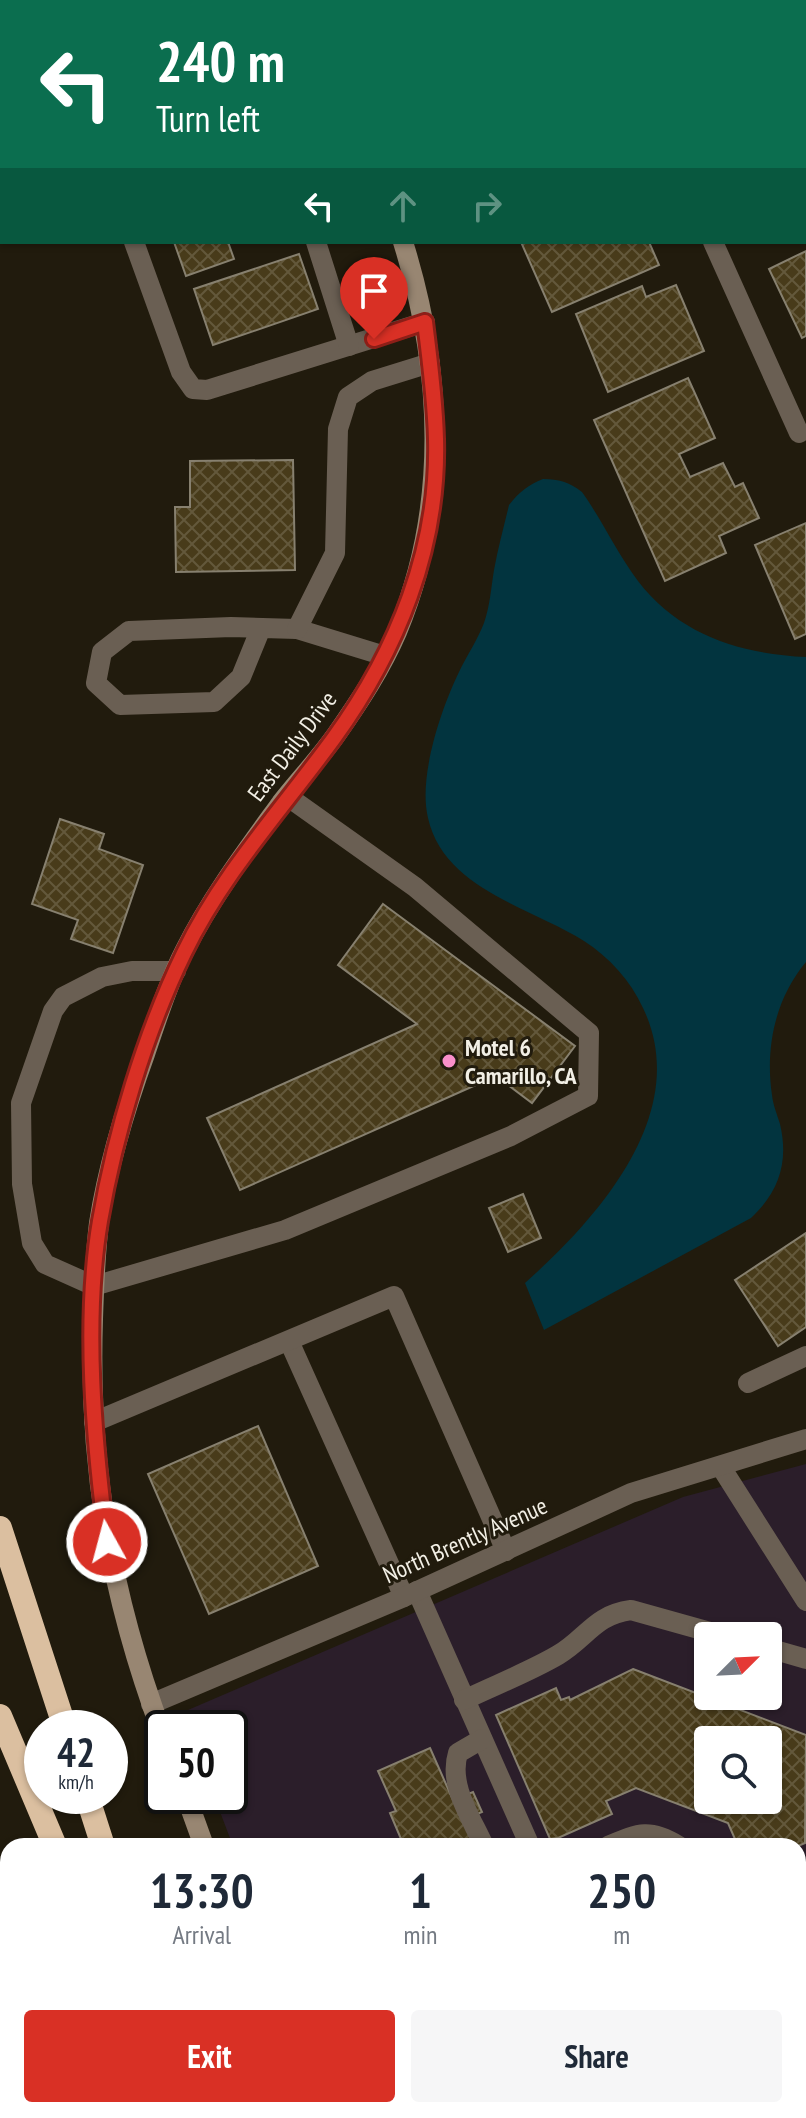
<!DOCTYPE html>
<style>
body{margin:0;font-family:"PT Sans Narrow",sans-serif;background:#f6f6f7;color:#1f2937;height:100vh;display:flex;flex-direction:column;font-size:30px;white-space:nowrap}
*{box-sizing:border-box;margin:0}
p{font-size:26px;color:#747a83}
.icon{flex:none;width:44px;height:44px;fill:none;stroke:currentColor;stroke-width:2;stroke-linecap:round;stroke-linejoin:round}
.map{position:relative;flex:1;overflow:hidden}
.panel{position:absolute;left:0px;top:1838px;width:806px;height:280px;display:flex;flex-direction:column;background:#fff;border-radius:24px 24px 0 0;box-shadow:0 2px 6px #0004}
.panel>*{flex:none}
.hud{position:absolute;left:0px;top:0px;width:806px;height:244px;box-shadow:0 2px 6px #0004;background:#0b6e4f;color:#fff;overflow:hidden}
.needle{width:52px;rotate:66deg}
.fabs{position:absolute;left:694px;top:1622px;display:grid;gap:16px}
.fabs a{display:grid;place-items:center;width:88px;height:88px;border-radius:8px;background:#fff;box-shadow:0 2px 6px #0004;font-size:40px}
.speed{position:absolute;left:24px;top:1710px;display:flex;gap:16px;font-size:40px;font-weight:700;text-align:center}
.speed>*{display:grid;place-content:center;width:104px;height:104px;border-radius:50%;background:#fff;box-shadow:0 2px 6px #0004;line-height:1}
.speed small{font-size:20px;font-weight:400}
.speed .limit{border:4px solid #111;border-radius:12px;background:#fff;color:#111}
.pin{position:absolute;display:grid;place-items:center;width:68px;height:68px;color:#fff;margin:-82px -34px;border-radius:50% 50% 50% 0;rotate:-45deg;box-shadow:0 0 8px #0007}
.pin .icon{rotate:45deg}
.me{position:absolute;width:88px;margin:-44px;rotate:353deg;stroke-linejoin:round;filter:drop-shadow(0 0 6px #0008)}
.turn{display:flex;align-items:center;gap:28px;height:168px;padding:0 24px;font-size:36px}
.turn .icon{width:104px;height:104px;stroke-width:2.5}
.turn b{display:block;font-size:56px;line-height:68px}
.lanes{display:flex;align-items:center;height:76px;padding:0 24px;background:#0003;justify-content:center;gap:40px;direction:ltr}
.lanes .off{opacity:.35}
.eta{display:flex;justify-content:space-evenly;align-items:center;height:136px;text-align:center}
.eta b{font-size:48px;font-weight:800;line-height:56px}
.cta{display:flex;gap:16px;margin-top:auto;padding:16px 24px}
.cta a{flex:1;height:92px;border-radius:8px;background:#d93025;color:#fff;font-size:32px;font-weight:800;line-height:92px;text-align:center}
.cta a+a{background:#f6f6f7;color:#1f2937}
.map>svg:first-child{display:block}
.commercial{fill:#2b1e2a;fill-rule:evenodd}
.water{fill:#02343f}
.building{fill:url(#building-cross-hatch);stroke:#87806f;stroke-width:2;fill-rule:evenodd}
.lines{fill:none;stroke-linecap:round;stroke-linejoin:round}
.lane{stroke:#6a5f53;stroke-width:20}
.street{stroke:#6a5f53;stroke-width:20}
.secondary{stroke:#988672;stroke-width:20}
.highway{stroke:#dbbfa0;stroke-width:24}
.route-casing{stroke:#8d1f18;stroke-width:20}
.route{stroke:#d93025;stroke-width:14}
.poi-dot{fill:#f98fca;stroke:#211b0d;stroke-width:3}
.labels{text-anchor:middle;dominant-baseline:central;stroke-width:6;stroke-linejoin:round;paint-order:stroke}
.street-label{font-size:24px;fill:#f2efe5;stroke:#211b0d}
.poi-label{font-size:24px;font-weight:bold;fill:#f2efe5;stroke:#211b0d;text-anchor:start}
</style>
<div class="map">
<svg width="806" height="2118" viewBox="0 0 806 2118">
<defs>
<pattern id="building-cross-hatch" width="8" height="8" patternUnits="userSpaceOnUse" patternTransform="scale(2)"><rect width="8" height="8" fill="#483b1a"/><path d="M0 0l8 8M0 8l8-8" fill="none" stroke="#63583b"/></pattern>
</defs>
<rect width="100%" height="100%" fill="#211b0d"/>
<path class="commercial" d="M806 1464V2118H341L338 2110H798V1846H233L214 1796H230V1728H187L181 1713 683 1497ZM708 1636H768V1696H708ZM708 1740H768V1800H708Z"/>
<path class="water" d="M543 479C559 479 569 482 582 492 602 520 617 553 638 581 679 635 741 654 806 657V962C775 999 765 1048 772 1095 773 1105 777 1114 780 1124 789 1162 779 1192 751 1218L544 1330 525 1283C598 1218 693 1112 643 1008 630 980 610 958 584 941 530 907 444 889 428 818 418 777 441 709 459 672 467 655 477 641 484 623 490 606 491 588 494 570 498 548 504 526 509 505 519 492 528 485 543 479Z"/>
<g class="building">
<polygon points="804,72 806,76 804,221"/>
<polygon points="174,242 228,242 234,259 186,276"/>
<polygon points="521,242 649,242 659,265 552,312"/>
<polygon points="806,251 806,336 802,338 769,269"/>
<polygon points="299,254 318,309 213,345 194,289"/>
<polygon points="676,285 704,351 608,392 576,314 642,286 646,297"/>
<polygon points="688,378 715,438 679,454 690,477 723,463 735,487 743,483 759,518 719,536 726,553 665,581 594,420"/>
<polygon points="293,460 295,570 176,572 175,507 190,507 190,461"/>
<polygon points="806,523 806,634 795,639 755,545"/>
<polygon points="60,819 104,834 99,849 143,865 113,953 71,939 78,920 32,904"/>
<polygon points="383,904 575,1046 532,1103 496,1076 240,1190 207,1118 417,1024 338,965"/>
<polygon points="523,1194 541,1238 508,1252 489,1208"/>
<polygon points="806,1233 806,1327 778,1346 735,1280"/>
<polygon points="258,1426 318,1566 209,1614 148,1474"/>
<path d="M633 1669 806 1735 805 1843 798 1846H738L728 1823 636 1788 606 1801 612 1814 558 1838 550 1839 496 1715 556 1688 561 1700 569 1697 570 1700ZM708 1740H768V1800H708Z"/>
<polygon points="430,1748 453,1800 473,1792 482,1812 463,1820 474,1846 404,1846 390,1813 396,1811 378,1771"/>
<polygon points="806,1874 806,2042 798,2024 798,1878"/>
</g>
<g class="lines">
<g class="lane">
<polyline points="50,0 50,2"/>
<polyline points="134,242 181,372 193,389 207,390 425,322"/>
<polyline points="316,242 349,346"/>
<polyline points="261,628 241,677 214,702 120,705 96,683 102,652 129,631 231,627 297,629 385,656"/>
<polyline points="297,629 335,553 338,429 348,397 372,381 430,363"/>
<polyline points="176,971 132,971 102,977 63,997 53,1011 21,1103 22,1184 32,1243 45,1264 94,1286 285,1230 511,1136 588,1096 589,1033 415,887 287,796"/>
<polyline points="289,1341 404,1597"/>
<polyline points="94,1422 394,1296 506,1551"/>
<polyline points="721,1467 806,1601"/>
<polyline points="417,1591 530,1846"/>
<polyline points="768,1648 806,1659"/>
<path d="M464 1700C495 1685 529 1672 558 1655 587 1638 594 1615 631 1610L724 1636"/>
<path d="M482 1739 458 1753C448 1785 471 1817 484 1846"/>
<path d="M608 1846C639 1833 649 1828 679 1846"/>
<polyline points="798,2077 806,2095"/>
<polyline points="580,2110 583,2118"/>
</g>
<g class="street">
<polyline points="757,2 762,0"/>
<polyline points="713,242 799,433"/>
<polyline points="748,1383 806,1356"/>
<polyline points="151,1704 404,1597 631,1493 806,1439"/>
</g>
<g class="secondary">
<polyline points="320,2 326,0"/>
<polyline points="545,2 551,0"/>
<polyline points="0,132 2,131"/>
<polyline points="0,205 2,204"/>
<path d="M162 1733C111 1596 88 1466 93 1319 94 1287 95 1255 99 1223 108 1166 125 1109 145 1054 157 1019 168 983 185 950 211 898 247 850 281 803 299 780 319 759 336 735 359 702 381 669 397 632 449 507 443 370 403 242"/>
<polyline points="186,1796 204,1846"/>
<polyline points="303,2110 307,2118"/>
</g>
<g class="highway">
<polyline points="0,103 2,103"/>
<polyline points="0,1528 65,1728"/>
<polyline points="0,1716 55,1846"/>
<polyline points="87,1796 103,1846"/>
<polyline points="0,1962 8,1981"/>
<polyline points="61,2110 65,2118"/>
<polyline points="166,2110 170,2118"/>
</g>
</g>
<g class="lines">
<g class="route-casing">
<path id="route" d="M107 1542C94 1442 83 1321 100 1221 115 1134 145 1033 184 953 222 874 283 808 334 738 397 651 439 548 436 439 435 400 430 361 425 322L374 339"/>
</g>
<use href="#route" class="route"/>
</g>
<circle class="poi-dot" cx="449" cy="1061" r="8"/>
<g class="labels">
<g class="street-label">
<text transform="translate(292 746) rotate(-53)">East Daily Drive</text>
<text transform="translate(465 1540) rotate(-24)">North Brently Avenue</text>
</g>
<g class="poi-label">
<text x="465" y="1047">Motel 6<tspan x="465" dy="28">Camarillo, CA</tspan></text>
</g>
</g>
</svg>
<div class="fabs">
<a><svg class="needle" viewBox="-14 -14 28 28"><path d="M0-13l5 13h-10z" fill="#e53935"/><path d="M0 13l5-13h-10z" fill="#747a83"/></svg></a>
<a><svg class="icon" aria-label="search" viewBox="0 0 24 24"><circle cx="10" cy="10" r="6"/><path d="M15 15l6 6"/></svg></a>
</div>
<div class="speed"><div>42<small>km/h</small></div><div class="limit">50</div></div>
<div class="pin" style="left:374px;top:339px;background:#d93025"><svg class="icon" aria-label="arrive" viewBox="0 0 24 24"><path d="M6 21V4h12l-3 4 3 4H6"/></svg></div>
<svg class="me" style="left:107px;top:1542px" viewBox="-20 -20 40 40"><circle r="17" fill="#d93025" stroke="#fff" stroke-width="3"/><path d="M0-11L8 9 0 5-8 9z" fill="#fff"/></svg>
<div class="hud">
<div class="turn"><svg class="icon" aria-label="left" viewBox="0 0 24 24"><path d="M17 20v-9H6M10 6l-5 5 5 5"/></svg><div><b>240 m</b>Turn left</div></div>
<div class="lanes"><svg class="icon" aria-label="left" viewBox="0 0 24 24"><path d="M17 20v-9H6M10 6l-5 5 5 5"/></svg><svg class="icon off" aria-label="ahead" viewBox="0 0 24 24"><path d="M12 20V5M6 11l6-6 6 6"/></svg><svg class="icon off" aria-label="right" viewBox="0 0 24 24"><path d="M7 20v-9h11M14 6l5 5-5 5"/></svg></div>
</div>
<section class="panel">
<div class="eta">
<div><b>13:30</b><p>Arrival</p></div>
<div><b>1</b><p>min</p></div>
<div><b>250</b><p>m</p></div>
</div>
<div class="cta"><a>Exit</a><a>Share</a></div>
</section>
</div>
